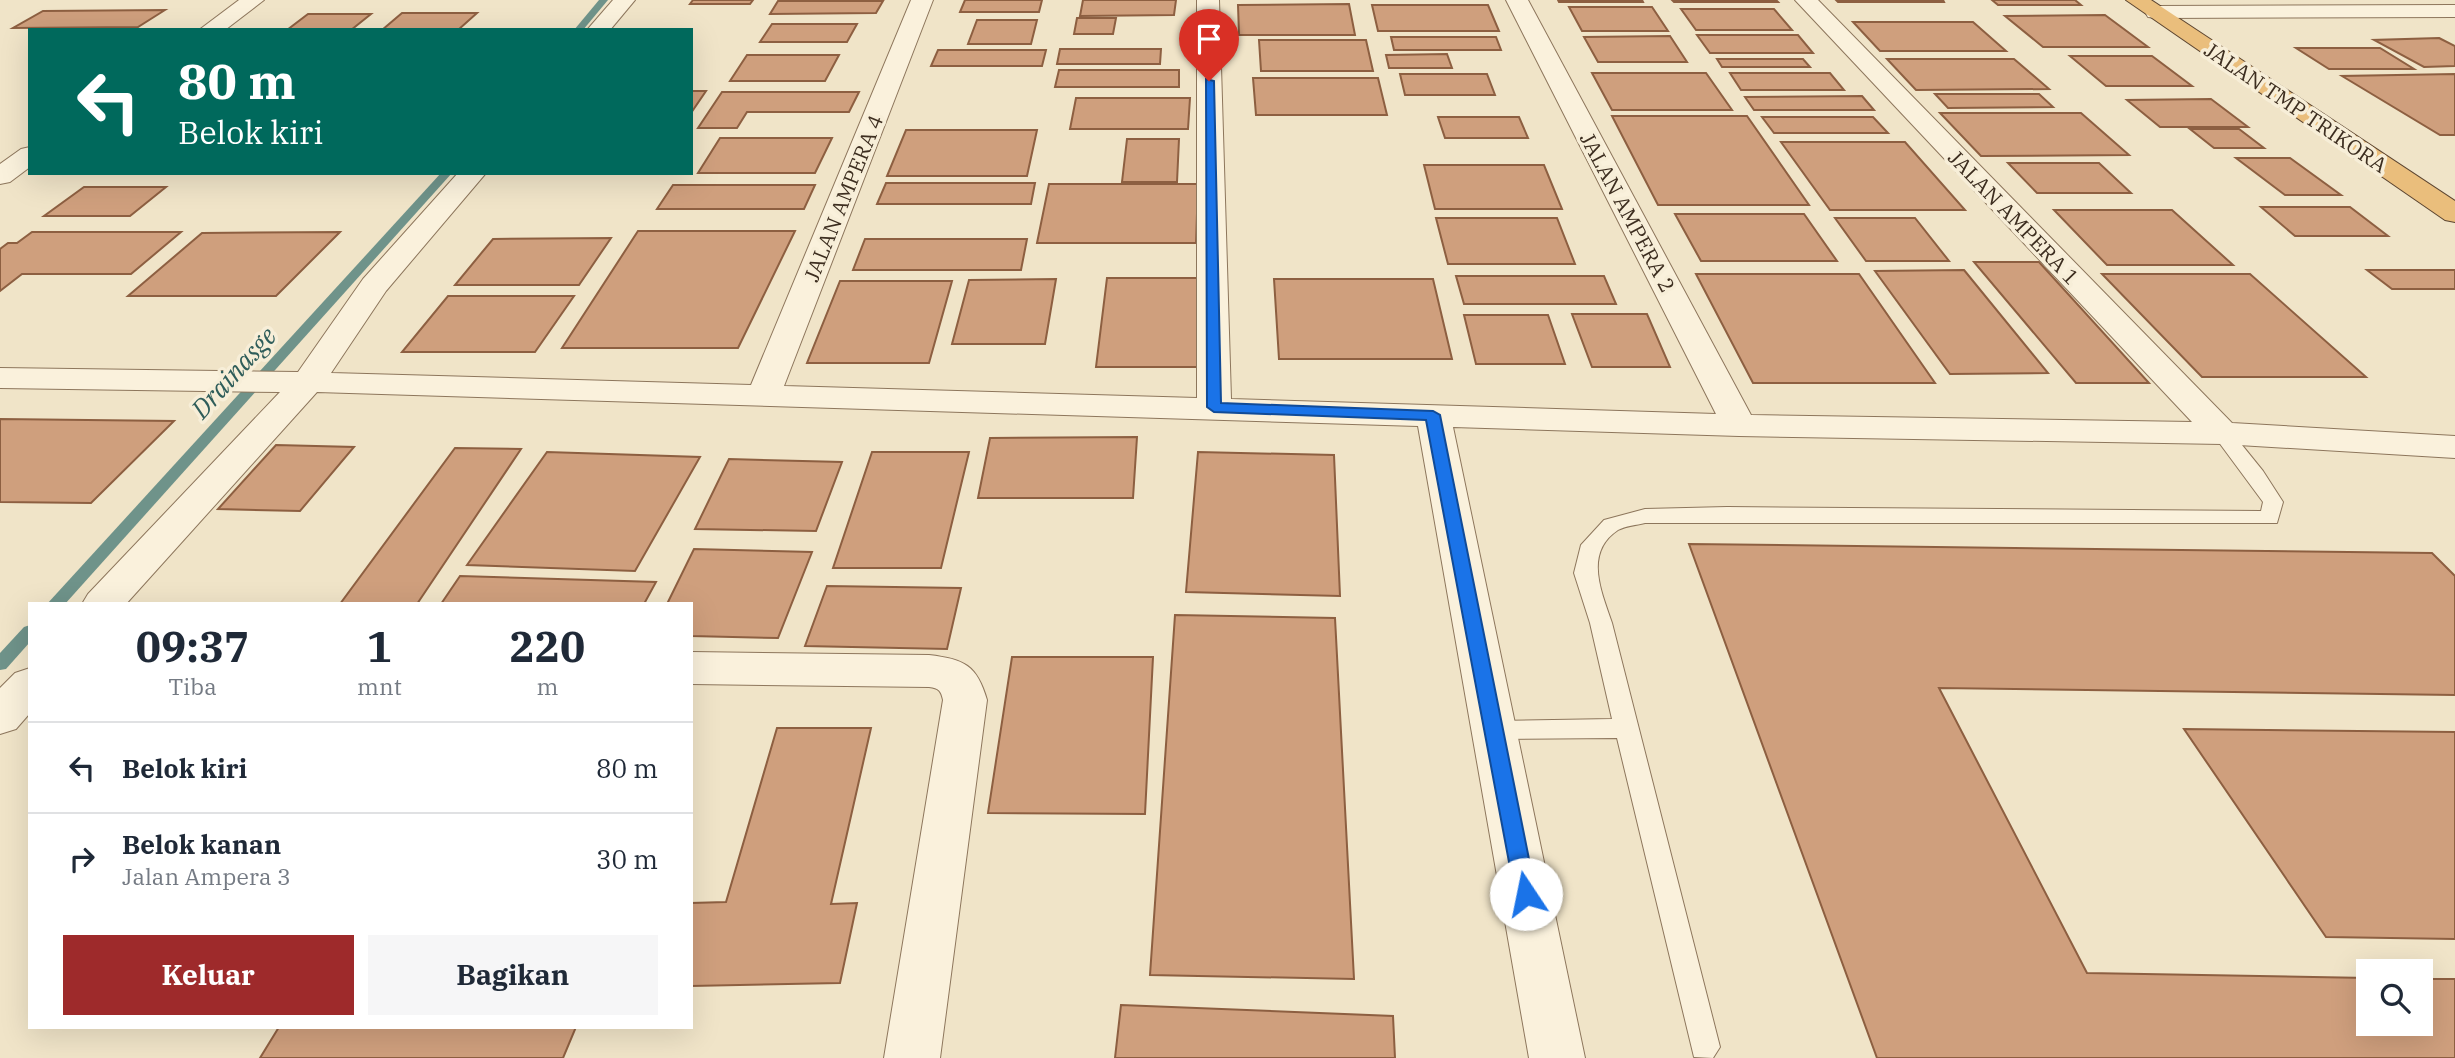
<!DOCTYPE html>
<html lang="id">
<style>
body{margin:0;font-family:"IBM Plex Serif",serif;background:#f6f6f7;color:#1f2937;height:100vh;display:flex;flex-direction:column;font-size:26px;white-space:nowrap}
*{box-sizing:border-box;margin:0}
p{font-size:23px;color:#747a83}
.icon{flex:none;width:38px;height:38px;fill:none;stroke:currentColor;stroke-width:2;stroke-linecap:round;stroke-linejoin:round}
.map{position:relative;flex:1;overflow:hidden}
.drawer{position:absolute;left:28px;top:602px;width:665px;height:427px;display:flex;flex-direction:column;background:#fff;border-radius:0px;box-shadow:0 7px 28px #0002}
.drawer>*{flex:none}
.banner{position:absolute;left:28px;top:28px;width:665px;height:147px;border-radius:0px;box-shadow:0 7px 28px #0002;background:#00695c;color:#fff;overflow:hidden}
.tools{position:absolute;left:2356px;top:959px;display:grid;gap:14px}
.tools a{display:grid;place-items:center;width:77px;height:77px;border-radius:0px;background:#fff;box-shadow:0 7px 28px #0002;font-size:35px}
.pin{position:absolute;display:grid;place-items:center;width:60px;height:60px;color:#fff;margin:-72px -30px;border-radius:50% 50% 50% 0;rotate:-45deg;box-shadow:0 0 7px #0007}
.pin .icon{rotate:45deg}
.me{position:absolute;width:77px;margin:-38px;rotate:349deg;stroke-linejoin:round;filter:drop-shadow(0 0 5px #0008)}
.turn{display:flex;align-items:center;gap:24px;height:147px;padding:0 35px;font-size:32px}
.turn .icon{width:91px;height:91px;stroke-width:2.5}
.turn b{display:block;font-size:49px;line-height:60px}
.eta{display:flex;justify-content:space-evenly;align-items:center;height:119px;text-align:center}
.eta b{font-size:42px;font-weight:700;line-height:49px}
.action{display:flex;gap:14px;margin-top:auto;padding:14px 35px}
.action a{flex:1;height:80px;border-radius:0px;background:#9e2a2b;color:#fff;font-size:28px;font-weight:700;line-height:80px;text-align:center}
.action a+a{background:#f6f6f7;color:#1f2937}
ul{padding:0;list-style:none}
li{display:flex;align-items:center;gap:21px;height:91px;padding:0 35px;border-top:2px solid #e0e1e3}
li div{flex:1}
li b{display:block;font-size:26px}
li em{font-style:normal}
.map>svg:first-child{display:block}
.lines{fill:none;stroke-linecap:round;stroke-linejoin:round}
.stream{fill:#6f938a;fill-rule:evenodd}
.building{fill:#cf9f7d;stroke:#8d5f41;stroke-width:2}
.service-casing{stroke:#8d765c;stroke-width:2}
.minor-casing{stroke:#8d765c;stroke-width:2}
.tertiary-casing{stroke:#8d765c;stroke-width:2}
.trunk-casing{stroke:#5b4430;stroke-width:2}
.service{fill:#faf1dc;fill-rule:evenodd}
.minor{fill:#faf1dc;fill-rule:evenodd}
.tertiary{fill:#faf1dc;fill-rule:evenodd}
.trunk{fill:#eabe7c;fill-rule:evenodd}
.route{fill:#1a73e8;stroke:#114b97;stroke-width:2}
.labels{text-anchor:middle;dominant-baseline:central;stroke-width:7;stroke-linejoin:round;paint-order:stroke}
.far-street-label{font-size:21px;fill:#3d2e20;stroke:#f7eed8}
.water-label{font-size:26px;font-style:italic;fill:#2f5d5a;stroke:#f7eed8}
</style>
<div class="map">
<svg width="2455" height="1058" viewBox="0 0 2455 1058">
<rect width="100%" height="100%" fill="#f0e4c8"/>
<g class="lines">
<g class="stream">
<polygon points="599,0 608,0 583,30 574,30"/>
<polygon points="441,173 452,173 65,604 47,604"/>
<polygon points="30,625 30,642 6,669 0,670 0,653 24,627"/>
</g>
</g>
<g class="building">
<polygon points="693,0 753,0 750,4 690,4"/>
<polygon points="965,0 1042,0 1039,12 960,12"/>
<polygon points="1083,0 1176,0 1174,15 1080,16"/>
<polygon points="1558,0 1642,0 1643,2 1559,2"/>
<polygon points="1672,0 1776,0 1778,2 1674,2"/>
<polygon points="1836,0 1943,0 1944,2 1838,2"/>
<polygon points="1992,0 2075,0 2081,5 1998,5"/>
<polygon points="778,1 883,1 876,13 770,14"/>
<polygon points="1349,4 1355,35 1239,35 1238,5"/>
<polygon points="1372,5 1488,5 1499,31 1378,31"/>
<polygon points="1569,7 1652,7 1668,31 1582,31"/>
<polygon points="1681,9 1774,9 1792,30 1696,30"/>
<polygon points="165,10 138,27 13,28 43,11"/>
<polygon points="402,13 477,13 458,30 382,30"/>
<polygon points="308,14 371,14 351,30 287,30"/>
<polygon points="2105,15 2148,47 2043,47 2005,16"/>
<polygon points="1077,18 1116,18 1113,34 1074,34"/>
<polygon points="977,20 1037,20 1031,44 968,44"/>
<polygon points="1853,22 1973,22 2006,51 1880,51"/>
<polygon points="772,24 857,24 847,42 760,42"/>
<polygon points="1697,35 1798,35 1813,53 1710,53"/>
<polygon points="1670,36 1687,62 1598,62 1584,37"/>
<polygon points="1391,37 1496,37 1501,50 1394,50"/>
<polygon points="2439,38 2455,46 2455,66 2424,67 2374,40"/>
<polygon points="1259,40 1366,40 1373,71 1261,71"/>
<polygon points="2296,48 2380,48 2414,69 2329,69"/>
<polygon points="1060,49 1161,49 1160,64 1057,64"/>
<polygon points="938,50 1046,50 1042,66 931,66"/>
<polygon points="1447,54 1452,68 1389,68 1386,55"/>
<polygon points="747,55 839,55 825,81 730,81"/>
<polygon points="2070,56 2152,56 2192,86 2106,86"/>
<polygon points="1717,59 1803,59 1810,67 1722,67"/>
<polygon points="1887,59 2014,59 2049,89 1916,90"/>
<polygon points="1059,70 1179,70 1179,87 1055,87"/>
<polygon points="1592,73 1706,73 1732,110 1612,110"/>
<polygon points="1730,73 1830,73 1844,90 1741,90"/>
<polygon points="1400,74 1487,74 1495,95 1405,95"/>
<polygon points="2455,74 2455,135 2440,135 2342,76"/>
<polygon points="1253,78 1378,78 1387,115 1256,115"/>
<polygon points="691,91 706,91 691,113"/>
<polygon points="722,92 859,92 849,112 747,112 737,128 698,128"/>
<polygon points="1935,94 2039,94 2053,107 1948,108"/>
<polygon points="1862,96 1874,110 1754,110 1745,97"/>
<polygon points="1076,98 1190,98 1188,129 1070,129"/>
<polygon points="2211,99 2248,127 2160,127 2127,100"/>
<polygon points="1940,113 2081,113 2129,155 1981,156"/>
<polygon points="1612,116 1747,116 1809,205 1658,205"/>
<polygon points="1438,117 1519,117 1528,138 1445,138"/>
<polygon points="1762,117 1873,117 1888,133 1774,133"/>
<polygon points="2190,129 2239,129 2264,148 2214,148"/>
<polygon points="906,130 1037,130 1027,176 887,176"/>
<polygon points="720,138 832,138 815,173 698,173"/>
<polygon points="1127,139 1179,139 1177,182 1122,182"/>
<polygon points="1781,142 1905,142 1965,210 1830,210"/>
<polygon points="2236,158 2290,158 2341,195 2285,195"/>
<polygon points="2008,163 2099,163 2131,193 2037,193"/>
<polygon points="1424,165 1544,165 1562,209 1435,209"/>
<polygon points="886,183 1035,183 1031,204 877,204"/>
<polygon points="1049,184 1198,184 1196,243 1037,243"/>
<polygon points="673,185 815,185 804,209 657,209"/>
<polygon points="84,187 166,187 130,216 44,216"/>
<polygon points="2261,207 2350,207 2388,236 2295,236"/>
<polygon points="2054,210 2172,210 2233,265 2107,265"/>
<polygon points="1675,214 1804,214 1837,261 1701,261"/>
<polygon points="1436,218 1557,218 1575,264 1448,264"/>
<polygon points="1835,218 1915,218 1949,261 1866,261"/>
<polygon points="638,231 795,231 738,348 562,348"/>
<polygon points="32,232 181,232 131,274 22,274 0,291 0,249 8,243 17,243"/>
<polygon points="340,232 276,296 128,296 202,233"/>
<polygon points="611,238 579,285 455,285 493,239"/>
<polygon points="865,239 1027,239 1021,270 853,270"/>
<polygon points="1974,262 2039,262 2149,383 2076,383"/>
<polygon points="1964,270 2048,373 1950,374 1875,271"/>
<polygon points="2367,270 2455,270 2455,289 2392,289"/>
<polygon points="1696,274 1859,274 1935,383 1753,383"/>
<polygon points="2102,274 2250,274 2366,377 2202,377"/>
<polygon points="1456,276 1604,276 1616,304 1464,304"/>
<polygon points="1107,278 1199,278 1198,367 1096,367"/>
<polygon points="1056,279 1045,344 952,344 969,280"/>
<polygon points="1274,279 1433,279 1452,359 1279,359"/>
<polygon points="840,281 952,281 929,363 807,363"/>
<polygon points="448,296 574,296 535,352 402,352"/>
<polygon points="1572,314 1647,314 1670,367 1592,367"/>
<polygon points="1464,315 1548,315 1565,364 1476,364"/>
<polygon points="0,419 174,421 91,503 0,502"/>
<polygon points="1137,437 1133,498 978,498 990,438"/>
<polygon points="276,445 354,447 300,511 218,509"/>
<polygon points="455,448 521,449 417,604 340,604"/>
<polygon points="547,452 700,457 635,571 467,565"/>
<polygon points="872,452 969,452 941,568 833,568"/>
<polygon points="1198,452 1334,455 1340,596 1186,592"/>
<polygon points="729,459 842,462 816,531 695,529"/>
<polygon points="1689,544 2432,553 2455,576 2455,695 1939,688 2087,973 2368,978 2368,1024 2420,1024 2420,979 2455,979 2455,1058 1877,1058"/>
<polygon points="694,549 812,552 778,638 691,636 691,604 667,604"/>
<polygon points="460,576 656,582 644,604 441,604"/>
<polygon points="827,586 961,588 947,649 805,646"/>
<polygon points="1175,615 1335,618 1354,979 1150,975"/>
<polygon points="1012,657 1153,657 1145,814 988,813"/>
<polygon points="777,728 871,728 831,904 857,903 840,983 691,986 691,903 726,902"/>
<polygon points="2184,729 2455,732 2455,939 2326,937"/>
<polygon points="1121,1005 1393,1016 1395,1058 1115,1058"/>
<polygon points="279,1027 576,1027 563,1058 260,1058"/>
</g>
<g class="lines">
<g class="service-casing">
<path id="service" d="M2222 427 2229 429 2263 471 2283 502 2277 523H1645C1637 525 1625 526 1618 530 1583 553 1602 593 1612 623L1720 1047 1713 1058 1694 1057 1617 738 1495 739 1486 737 1483 730 1486 723 1495 721 1612 719 1590 623 1574 573 1581 545 1604 520 1645 509 1727 507 2261 511 2263 502 2212 433Z"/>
</g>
<g class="minor-casing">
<g id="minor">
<polygon points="613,0 635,0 610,30 587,30"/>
<polygon points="911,0 933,0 784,386 1197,398 1197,0 1219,0 1231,399 1716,414 1506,0 1528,0 1751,415 2192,422 1795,0 1818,0 2232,423 2455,436 2455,458 2222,444 1739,436 1453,427 1585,1058 1529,1058 1418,426 317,392 126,604 82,604 88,594 280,392 0,388 0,368 298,372 363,279 458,173 486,173 386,291 331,373 751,385"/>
<polygon points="2455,5 2455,17 2156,18 2148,17 2145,12 2148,7 2156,6"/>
<path d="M691 652 929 655C964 659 977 665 987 700L940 1058H884L943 700C941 691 939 688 929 687L691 684Z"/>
<polygon points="30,668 30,713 16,729 0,734 0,688 15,673"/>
</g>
</g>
<g class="tertiary-casing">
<g id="tertiary">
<polygon points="239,0 264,0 225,30 199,30"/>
<polygon points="30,147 30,167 10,182 0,184 0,164 21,149"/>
</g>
</g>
<g class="trunk-casing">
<polygon id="trunk" points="2126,0 2151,0 2455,201 2455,222 2445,220"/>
</g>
<use href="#service" class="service"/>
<use href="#minor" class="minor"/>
<use href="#tertiary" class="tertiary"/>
<use href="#trunk" class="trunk"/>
</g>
<polygon class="route" points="1206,79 1214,81 1221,403 1433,411 1440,415 1536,894 1533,900 1526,903 1518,900 1515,894 1426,420 1214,412 1207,407"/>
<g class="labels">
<g class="far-street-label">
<text transform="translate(2296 107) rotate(34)">JALAN TMP TRIKORA</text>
<text transform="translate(843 198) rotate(-68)">JALAN AMPERA 4</text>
<text transform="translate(1628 212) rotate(62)">JALAN AMPERA 2</text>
<text transform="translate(2014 217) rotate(46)">JALAN AMPERA 1</text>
</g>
<g class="water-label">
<text transform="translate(233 372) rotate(-48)">Drainasge</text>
</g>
</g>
</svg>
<div class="tools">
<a><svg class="icon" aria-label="search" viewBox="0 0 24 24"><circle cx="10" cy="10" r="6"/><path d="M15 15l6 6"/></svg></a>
</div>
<div class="pin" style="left:1209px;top:81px;background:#d93025"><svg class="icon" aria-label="arrive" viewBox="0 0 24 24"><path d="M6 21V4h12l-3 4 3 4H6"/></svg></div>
<svg class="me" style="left:1526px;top:894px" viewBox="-20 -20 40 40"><circle r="19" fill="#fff"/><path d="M0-13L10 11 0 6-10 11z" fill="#1a73e8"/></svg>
<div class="banner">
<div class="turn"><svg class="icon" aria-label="left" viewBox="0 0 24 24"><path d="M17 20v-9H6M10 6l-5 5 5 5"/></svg><div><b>80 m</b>Belok kiri</div></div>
</div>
<section class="drawer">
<div class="eta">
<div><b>09:37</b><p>Tiba</p></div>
<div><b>1</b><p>mnt</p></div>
<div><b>220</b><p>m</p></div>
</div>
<ul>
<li><svg class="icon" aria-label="left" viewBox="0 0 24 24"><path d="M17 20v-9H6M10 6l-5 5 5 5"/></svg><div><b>Belok kiri</b></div><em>80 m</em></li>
<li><svg class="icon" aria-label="right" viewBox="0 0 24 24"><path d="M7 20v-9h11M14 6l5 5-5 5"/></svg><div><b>Belok kanan</b><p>Jalan Ampera 3</p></div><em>30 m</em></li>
</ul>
<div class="action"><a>Keluar</a><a>Bagikan</a></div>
</section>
</div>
